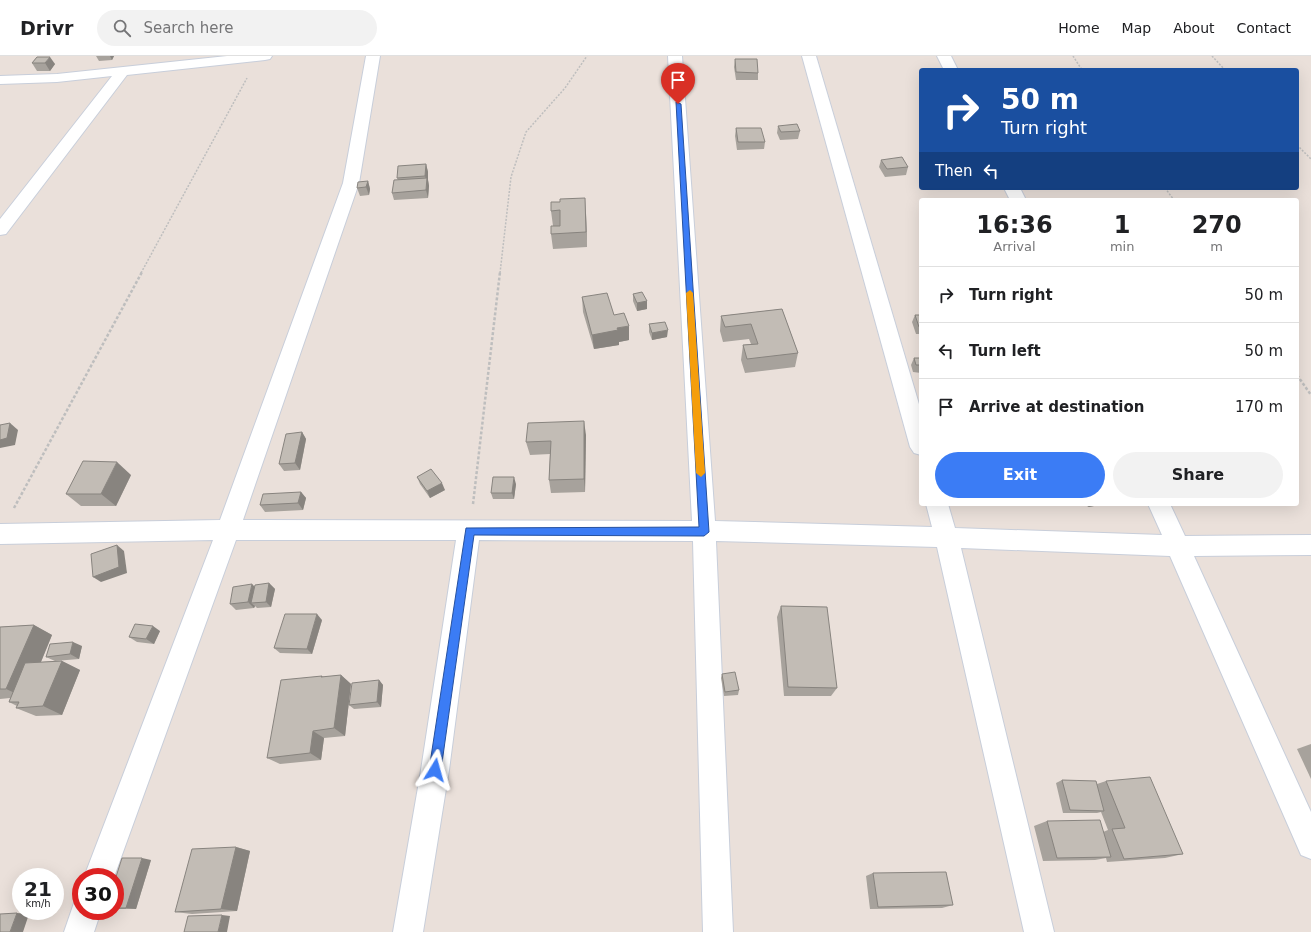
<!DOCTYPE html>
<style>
body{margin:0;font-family:"DejaVu Sans",sans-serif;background:#f2f2f2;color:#202124;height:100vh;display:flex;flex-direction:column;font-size:15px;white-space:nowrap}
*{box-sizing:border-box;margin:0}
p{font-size:13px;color:#757577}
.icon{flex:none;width:22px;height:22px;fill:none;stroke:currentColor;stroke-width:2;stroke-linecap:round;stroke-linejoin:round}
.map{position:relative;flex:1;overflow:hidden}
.side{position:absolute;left:919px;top:142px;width:380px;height:308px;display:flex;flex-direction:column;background:#fff;border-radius:4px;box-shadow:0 4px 16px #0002}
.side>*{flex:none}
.hud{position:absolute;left:919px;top:12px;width:380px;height:122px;border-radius:4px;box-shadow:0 4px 16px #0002;background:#1a4fa0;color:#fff;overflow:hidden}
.speed{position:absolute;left:12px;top:812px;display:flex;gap:8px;font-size:20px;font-weight:700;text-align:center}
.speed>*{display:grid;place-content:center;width:52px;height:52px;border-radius:50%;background:#fff;box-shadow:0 4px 16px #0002;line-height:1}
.speed small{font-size:10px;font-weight:400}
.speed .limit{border:6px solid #d22;background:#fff;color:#111}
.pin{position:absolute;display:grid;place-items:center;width:34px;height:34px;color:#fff;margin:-41px -17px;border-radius:50% 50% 50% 0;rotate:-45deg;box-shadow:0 0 4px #0007}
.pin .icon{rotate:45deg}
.me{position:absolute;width:44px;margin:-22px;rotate:8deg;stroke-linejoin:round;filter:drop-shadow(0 0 3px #0008)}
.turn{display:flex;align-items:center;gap:14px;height:84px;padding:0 16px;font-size:18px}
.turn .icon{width:52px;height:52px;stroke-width:2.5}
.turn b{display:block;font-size:28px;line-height:34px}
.then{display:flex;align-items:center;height:38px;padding:0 16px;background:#0003;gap:8px;font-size:15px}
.eta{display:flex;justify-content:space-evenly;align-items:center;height:68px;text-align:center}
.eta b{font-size:24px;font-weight:700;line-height:28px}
.button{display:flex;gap:8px;margin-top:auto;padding:8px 16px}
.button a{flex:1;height:46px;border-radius:24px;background:#3b7cf5;color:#fff;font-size:16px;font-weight:700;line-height:46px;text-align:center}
.button a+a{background:#f2f2f2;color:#202124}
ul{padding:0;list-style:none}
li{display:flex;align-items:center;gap:12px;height:56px;padding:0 16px;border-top:1px solid #e0e0e0}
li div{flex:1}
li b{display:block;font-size:15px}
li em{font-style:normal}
header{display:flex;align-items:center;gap:24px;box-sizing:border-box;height:56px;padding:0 20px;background:#fff;border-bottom:1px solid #e0e0e0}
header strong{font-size:19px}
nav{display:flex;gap:22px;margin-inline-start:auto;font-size:14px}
.search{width:280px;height:36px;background:#f2f2f2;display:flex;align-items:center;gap:10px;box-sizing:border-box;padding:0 14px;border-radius:22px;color:#757577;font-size:15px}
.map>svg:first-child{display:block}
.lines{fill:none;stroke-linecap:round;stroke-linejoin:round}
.minor-casing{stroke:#c8ceda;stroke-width:2}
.path-far1{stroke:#bebebe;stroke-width:1.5;stroke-dasharray:2 1.5;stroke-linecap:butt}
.path{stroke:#bebebe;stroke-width:2.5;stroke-dasharray:3 2;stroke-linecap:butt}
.minor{fill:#fff;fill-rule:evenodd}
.wall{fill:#a7a29c}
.shaded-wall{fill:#88847f}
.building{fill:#c2bcb5;stroke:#88847f}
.route{fill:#3b7cf5;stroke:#26519f}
.slow{fill:#f59e0b}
</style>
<header>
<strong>Drivr</strong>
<div class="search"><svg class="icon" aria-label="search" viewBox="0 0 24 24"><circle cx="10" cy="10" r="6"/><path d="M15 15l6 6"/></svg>Search here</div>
<nav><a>Home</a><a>Map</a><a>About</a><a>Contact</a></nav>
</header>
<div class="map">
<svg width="1311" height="876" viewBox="0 0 1311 876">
<rect width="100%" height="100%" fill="#eae0da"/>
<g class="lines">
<g class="minor-casing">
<g id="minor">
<polygon points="227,0 272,0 270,3 265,4 127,19 6,178 0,179 0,163 112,20 57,26 0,28 0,20 57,18"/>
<polygon points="366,0 380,0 359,127 243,464 692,465 668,0 682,0 715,465 932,471 926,448 948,448 955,472 1162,479 1148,448 1170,448 1185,480 1311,479 1311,499 1194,500 1311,756 1311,803 1301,799 1170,500 961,492 1054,876 1024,876 937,491 716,485 733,876 703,876 693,485 479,484 449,714 423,876 393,876 421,714 456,484 236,484 114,821 84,821 213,484 0,488 0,468 220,464 343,127"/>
<polygon points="802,0 816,0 921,355 921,399 914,397 910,391"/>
<polygon points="937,0 951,0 958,14 944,14"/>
<polygon points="1004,132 1020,132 1026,144 1010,144"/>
<polygon points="81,842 81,855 101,855 94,876 64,876 75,844"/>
</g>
</g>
<g class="path-far1">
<polyline points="1073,0 1082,14"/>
<polyline points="1212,0 1225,14"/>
<polyline points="1297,89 1311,103"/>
<polyline points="1165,132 1174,144"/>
<polyline points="141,217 247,22"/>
<polyline points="500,217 511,121 526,76 565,32 587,0"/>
</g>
<g class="path">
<polyline points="1297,319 1311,339"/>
<polyline points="473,448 500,216"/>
<polyline points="14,452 142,216"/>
</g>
<use href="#minor" class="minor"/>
</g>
<g class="wall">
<polygon points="96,0 114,0 112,4 99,5"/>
<polygon points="37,1 55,8 50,15 37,15 32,7"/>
<polygon points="735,3 758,17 758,24 736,24 734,11"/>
<polygon points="778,70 800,75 798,83 780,84 777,77"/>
<polygon points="736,72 765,86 764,93 737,94 735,80"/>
<polygon points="881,104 908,111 906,119 885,121 879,111"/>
<polygon points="426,108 428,116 428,124 429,130 428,142 394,144 392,137 398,124 397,122"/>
<polygon points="368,125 370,133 369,139 360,140 357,132"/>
<polygon points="560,146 586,157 587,191 553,193 551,178 553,170 551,155"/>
<polygon points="633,238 647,245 647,253 637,255 633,245"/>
<polygon points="582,241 614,259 629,284 619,286 619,289 594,293 583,256"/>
<polygon points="782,253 798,297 795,311 745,317 741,304 743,289 751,288 749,283 723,286 720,275 721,260"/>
<polygon points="915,259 921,259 921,278 916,278 912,266"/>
<polygon points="649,268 667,281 652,284 649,276"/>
<polygon points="914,302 921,302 921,317 913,316 911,309"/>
<polygon points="302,376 306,383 300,414 284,415 279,408"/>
<polygon points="586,379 585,436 551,437 549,424 550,398 530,399 526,386"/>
<polygon points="131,419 116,450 81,450 66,438"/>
<polygon points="417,421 445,434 430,442 420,428"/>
<polygon points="516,428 514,443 493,443 491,437"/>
<polygon points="301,436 306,442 303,454 265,456 260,449"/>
<polygon points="1086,448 1101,448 1100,449 1088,451"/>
<polygon points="269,527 275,533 271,551 257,552 255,550 254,552 236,554 230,548"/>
<polygon points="781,550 837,632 831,640 784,640 777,561"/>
<polygon points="322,564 312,598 280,597 274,592"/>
<polygon points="34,569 52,579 41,606 62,605 80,614 62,659 36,660 16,652 17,650 9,646 10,642 0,643 0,571"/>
<polygon points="160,575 154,588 137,586 129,581"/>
<polygon points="82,590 79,603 55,605 46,601"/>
<polygon points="722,618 739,634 738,639 724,640 721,622"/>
<polygon points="341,619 351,628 345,680 324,682 321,704 280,708 267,702 322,620 324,621"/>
<polygon points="379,624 383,629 381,651 354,653 349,649"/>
<polygon points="1311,688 1311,723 1297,693"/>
<polygon points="1062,724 1097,728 1106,725 1183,798 1165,802 1107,806 1106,802 1095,804 1043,805 1034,770 1047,765 1103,776 1108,774 1101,756 1097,757 1063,757 1056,727"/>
<polygon points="236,791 250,795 237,855 192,858 175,856"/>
<polygon points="151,804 136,853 115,853 115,824"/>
<polygon points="873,817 953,849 942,852 870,853 866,820"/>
</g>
<g class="shaded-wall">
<polygon points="110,0 114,0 112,4"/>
<polygon points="50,1 55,8 50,15 45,7"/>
<polygon points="426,108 428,116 428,124 429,130 428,142 426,134 427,126 425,120"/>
<polygon points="368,125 370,133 369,139 366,131"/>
<polygon points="585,142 586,157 587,191 586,176"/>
<polygon points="647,245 647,253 637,255 637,247"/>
<polygon points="629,270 629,284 619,286 619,289 594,293 592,279 617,272"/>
<polygon points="668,274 667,281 652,284 652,277"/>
<polygon points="584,365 586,379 585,436 584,423"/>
<polygon points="10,367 18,374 15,389 0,392 0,384"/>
<polygon points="302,376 306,383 300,414 295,407"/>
<polygon points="117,406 131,419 116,450 101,438"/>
<polygon points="514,421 516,428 514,443 512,437"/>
<polygon points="442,427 445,434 430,442 427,435"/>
<polygon points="301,436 306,442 303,454 298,447"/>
<polygon points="1091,448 1101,448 1100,449 1088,451"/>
<polygon points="117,489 124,495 127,517 101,526 93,521"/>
<polygon points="269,527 275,533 271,551 266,546"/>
<polygon points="252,528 258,534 251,547 255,550 254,552 248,546"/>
<polygon points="317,558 322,564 312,598 307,593"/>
<polygon points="34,569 52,579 26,642 6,633"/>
<polygon points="153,570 160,575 154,588 146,583"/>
<polygon points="73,586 82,590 79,603 70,598"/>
<polygon points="62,605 80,614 62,659 43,650"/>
<polygon points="341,619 351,628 345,680 334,672"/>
<polygon points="379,624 383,629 381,651 377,646"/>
<polygon points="313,675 324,682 321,704 310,697"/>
<polygon points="236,791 250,795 237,855 221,853"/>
<polygon points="142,802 151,804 136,853 126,852"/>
<polygon points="17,857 29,858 23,876 10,876"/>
<polygon points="222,859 230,860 227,876 218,876"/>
</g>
<g class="building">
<polygon points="37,1 50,1 45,7 32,7"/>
<polygon points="735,3 757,3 758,17 736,16"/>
<polygon points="797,68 800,75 781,76 778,70"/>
<polygon points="736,72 761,72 765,86 738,86"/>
<polygon points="902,101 908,111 887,113 881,104"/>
<polygon points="426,108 425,120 397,122 398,110"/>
<polygon points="427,122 426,134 392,137 394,124"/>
<polygon points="368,125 366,131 357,132 358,126"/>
<polygon points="585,142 586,176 551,178 551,170 560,170 560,154 551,155 551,146 560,146 560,143"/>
<polygon points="642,236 647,245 637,247 633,238"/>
<polygon points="607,237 614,259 624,257 629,270 617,272 618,274 592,279 582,241"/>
<polygon points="782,253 798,297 747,303 743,289 758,288 751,268 725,271 721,260"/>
<polygon points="915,259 921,259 921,271 919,271"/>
<polygon points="665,266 668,274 652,277 649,268"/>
<polygon points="914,302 921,302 921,309 916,309"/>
<polygon points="584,365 584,423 549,424 551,385 526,386 528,367"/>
<polygon points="10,367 7,382 0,384 0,369"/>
<polygon points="302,376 295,407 279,408 286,378"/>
<polygon points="83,405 117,406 101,438 66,438"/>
<polygon points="431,413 442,427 427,435 417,421"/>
<polygon points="493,421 514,421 512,437 491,437"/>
<polygon points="301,436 298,447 260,449 263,438"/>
<polygon points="117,489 119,511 93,521 91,498"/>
<polygon points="269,527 266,546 251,547 255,529"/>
<polygon points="252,528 248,546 230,548 233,531"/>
<polygon points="781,550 827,551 837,632 788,631"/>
<polygon points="285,558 317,558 307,593 274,592"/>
<polygon points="135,568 153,570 146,583 129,581"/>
<polygon points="34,569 6,633 0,633 0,571"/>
<polygon points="73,586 70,598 46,601 50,588"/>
<polygon points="62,605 43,650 16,652 19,646 9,646 25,607"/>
<polygon points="735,616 739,634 725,636 722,618"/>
<polygon points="341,619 334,672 313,675 310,697 267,702 281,624 322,620 321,621"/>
<polygon points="379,624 377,646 349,649 352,627"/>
<polygon points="1150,721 1183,798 1124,803 1112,773 1125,772 1106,725"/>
<polygon points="1062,724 1096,725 1104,755 1070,754"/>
<polygon points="1100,764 1111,801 1057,802 1047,765"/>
<polygon points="236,791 221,853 175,856 192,793"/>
<polygon points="122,802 142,802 126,852 115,852 115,824"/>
<polygon points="946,816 953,849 878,851 873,817"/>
<polygon points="17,857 10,876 0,876 0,858"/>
<polygon points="222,859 218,876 184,876 188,860"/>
</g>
<polygon class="route" points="676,46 681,48 709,476 704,480 474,479 441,714 439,718 435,719 431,718 429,714 466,472 699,471"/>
<polygon class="slow" points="690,234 693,237 705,417 701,421 696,417 686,237"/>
</svg>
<div class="speed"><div>21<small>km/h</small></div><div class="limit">30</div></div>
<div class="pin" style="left:678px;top:48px;background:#d93025"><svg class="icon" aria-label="arrive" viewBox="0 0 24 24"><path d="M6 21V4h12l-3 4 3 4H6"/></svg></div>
<svg class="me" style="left:435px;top:714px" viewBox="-20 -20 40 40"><path d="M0-17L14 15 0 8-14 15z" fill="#3b7cf5" stroke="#fff" stroke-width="4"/></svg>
<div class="hud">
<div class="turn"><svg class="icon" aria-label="right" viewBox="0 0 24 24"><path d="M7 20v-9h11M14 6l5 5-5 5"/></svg><div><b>50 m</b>Turn right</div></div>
<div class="then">Then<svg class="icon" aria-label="left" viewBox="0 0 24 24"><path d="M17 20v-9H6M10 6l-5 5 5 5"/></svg></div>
</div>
<section class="side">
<div class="eta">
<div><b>16:36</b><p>Arrival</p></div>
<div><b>1</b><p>min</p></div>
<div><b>270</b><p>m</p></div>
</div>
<ul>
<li><svg class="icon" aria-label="right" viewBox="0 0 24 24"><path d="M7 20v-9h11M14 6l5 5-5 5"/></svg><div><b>Turn right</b></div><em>50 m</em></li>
<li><svg class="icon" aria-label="left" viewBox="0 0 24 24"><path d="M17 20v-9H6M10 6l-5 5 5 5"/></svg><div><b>Turn left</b></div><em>50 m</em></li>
<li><svg class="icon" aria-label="arrive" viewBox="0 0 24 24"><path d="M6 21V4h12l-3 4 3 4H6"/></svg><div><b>Arrive at destination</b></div><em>170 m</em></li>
</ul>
<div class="button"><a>Exit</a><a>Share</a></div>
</section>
</div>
